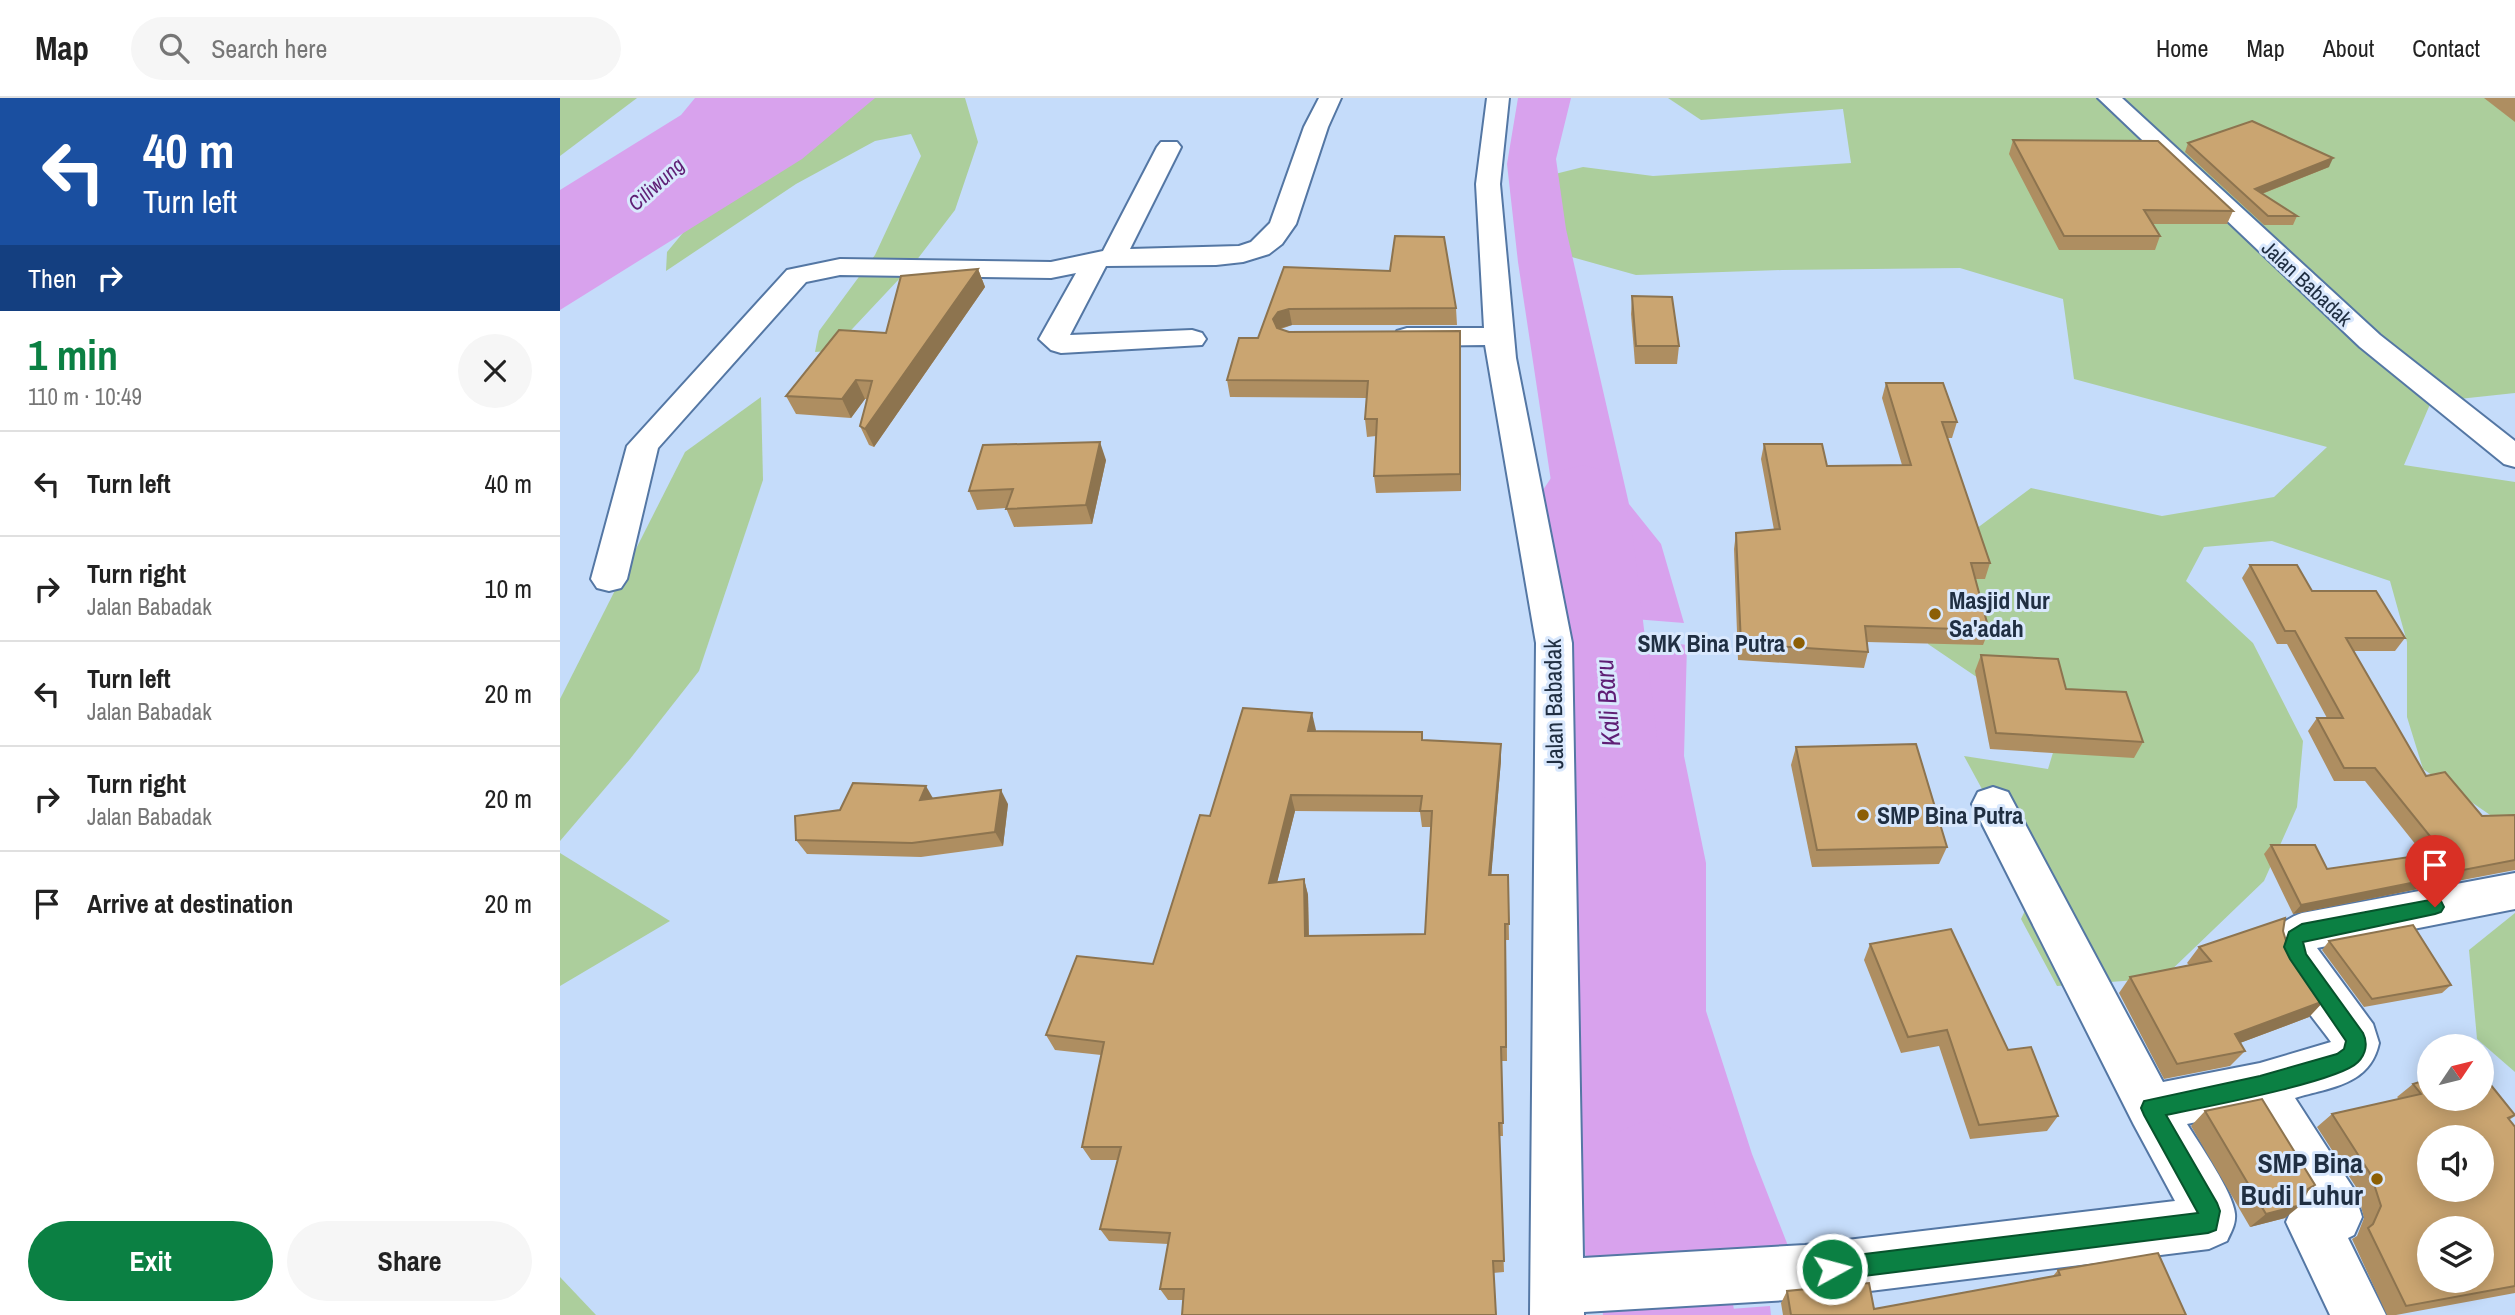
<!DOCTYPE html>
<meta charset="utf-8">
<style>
body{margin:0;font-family:"Archivo Narrow",sans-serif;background:#f6f6f6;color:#222;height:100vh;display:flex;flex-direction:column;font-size:26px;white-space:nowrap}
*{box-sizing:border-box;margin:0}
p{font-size:23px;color:#767676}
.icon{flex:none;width:38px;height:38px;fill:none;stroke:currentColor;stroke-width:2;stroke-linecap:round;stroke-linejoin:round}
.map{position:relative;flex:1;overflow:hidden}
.side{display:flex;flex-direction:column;background:#fff;width:560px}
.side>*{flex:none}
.top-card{background:#1a4fa0;color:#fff;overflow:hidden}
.needle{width:46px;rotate:55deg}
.buttons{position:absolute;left:1857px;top:936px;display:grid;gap:14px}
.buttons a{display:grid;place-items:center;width:77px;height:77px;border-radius:50%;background:#fff;box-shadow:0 4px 18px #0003;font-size:35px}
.pin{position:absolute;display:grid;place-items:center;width:60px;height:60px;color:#fff;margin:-72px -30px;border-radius:50% 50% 50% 0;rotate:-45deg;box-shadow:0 0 7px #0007}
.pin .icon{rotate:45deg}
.me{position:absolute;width:77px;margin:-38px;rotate:83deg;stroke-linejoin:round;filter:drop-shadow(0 0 5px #0008)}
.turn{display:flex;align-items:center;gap:24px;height:147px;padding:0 28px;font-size:32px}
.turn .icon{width:91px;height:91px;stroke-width:2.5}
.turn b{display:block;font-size:49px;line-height:60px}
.then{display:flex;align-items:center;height:66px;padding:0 28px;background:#0003;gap:14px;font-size:26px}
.round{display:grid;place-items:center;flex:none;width:74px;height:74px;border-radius:37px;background:#f6f6f6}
.headline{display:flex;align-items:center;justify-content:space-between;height:119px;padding:0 28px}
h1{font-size:42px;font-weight:700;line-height:52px;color:#0b8043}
.primary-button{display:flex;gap:14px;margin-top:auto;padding:14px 28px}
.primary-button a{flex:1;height:80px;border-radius:42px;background:#0b8043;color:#fff;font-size:28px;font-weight:700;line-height:80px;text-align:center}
.primary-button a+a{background:#f6f6f6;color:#222}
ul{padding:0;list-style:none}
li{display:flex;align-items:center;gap:21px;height:105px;padding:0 28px;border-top:2px solid #e0e0e0}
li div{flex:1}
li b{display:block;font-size:26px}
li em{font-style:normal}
header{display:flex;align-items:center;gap:42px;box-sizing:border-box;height:98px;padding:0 35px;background:#fff;border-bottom:2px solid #e0e0e0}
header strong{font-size:33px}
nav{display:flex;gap:38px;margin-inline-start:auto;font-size:24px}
.search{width:490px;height:63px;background:#f6f6f6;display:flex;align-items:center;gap:18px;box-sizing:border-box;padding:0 24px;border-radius:38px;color:#767676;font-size:26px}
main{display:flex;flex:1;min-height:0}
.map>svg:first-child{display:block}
.green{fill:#acce9c}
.water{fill:#d8a2ed}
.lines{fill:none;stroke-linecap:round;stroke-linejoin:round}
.river{fill:#d8a2ed;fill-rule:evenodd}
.minor-casing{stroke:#5477a4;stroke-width:4}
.minor{fill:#fff;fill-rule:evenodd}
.wall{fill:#ae8e61;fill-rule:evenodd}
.shaded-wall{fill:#8d744f}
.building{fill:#caa571;stroke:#8d744f;stroke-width:2;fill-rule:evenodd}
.route{fill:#0b8043;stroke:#07532c;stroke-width:2}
.poi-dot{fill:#8c5f05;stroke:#d9e8fd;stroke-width:2.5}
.labels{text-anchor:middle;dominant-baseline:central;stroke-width:6;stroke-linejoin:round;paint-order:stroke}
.far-water-label{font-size:21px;font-style:italic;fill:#5f1e75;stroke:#d9e8fd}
.far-street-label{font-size:21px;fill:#202f42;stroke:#d9e8fd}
.poi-label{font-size:24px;font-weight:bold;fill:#202f42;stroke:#d9e8fd;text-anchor:start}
.street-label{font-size:24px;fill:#202f42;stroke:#d9e8fd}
.water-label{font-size:26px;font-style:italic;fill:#5f1e75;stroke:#d9e8fd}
.near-poi-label{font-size:28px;font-weight:bold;fill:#202f42;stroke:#d9e8fd;text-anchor:end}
</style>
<header>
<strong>Map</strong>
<div class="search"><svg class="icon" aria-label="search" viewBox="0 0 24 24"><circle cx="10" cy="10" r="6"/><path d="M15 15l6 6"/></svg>Search here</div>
<nav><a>Home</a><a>Map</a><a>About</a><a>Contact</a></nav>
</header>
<main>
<section class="side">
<div class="top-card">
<div class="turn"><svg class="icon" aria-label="left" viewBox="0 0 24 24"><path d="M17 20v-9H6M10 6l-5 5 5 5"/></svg><div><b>40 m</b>Turn left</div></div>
<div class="then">Then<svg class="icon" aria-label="right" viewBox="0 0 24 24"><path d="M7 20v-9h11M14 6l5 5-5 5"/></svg></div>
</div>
<div class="headline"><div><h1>1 min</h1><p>110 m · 10:49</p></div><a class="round"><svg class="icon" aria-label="close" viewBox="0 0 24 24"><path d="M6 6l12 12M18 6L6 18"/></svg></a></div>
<ul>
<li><svg class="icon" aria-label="left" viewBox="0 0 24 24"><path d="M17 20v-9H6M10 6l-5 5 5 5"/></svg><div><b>Turn left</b></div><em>40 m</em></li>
<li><svg class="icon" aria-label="right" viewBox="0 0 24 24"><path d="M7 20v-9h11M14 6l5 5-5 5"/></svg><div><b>Turn right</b><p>Jalan Babadak</p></div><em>10 m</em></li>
<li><svg class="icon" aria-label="left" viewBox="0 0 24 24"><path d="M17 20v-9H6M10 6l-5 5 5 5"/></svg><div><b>Turn left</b><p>Jalan Babadak</p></div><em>20 m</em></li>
<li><svg class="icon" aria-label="right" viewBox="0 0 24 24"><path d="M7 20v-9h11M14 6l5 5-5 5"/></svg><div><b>Turn right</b><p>Jalan Babadak</p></div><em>20 m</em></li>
<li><svg class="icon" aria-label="arrive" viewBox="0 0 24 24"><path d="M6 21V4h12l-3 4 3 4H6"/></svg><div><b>Arrive at destination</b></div><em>20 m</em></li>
</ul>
<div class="primary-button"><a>Exit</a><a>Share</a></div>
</section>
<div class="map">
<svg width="1955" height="1217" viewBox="0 0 1955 1217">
<rect width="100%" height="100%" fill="#c5dcfa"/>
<g class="green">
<polygon points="0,0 77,0 0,58"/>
<polygon points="304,0 405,0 418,44 395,112 356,163 279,245 268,253 255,254 259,233 315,157 361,58 351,36 315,43 236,86 106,173 107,154 132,124"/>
<polygon points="1108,0 1955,0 1955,295 1871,304 1844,367 1955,384 1955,734 1863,671 1847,619 1847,544 1830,483 1712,443 1644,449 1626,483 1693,545 1743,643 1737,709 1704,783 1603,880 1497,888 1461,821 1483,775 1447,737 1404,658 1488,671 1499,635 1368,546 1389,451 1471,390 1602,418 1714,399 1767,349 1514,281 1503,201 1400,170 1222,172 1076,177 1001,156 979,80 1023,69 1093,78 1291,65 1283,11 1141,22"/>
<polygon points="201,299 203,382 139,573 70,661 0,743 0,601 125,354"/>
<polygon points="0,755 110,823 0,888"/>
<polygon points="1955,815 1955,974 1917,941 1909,852"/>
<polygon points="0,1179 36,1217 0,1217"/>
</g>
<g class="water">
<polygon points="135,0 315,0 242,61 0,212 0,92 121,17"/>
<polygon points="958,0 1011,0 996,61 1006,131 1069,406 1101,446 1124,525 1011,516 958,164 947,66"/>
<path d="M1010 531 1127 547 1124 658 1146 765V913L1192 1056 1232 1158 1026 1175C1017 960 1015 746 1010 531Z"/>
<polygon points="1210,1208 1211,1217 1090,1217"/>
</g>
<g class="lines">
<g class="river">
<polygon points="1023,367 1051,374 1063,392 1073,440 1100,664 1086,691 1052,702 1018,691 1004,664 991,440 983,392 995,374"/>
<polygon points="1089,1021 1132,1039 1150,1082 1175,1217 1043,1217 1028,1082 1046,1039"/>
</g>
<g class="minor-casing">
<g id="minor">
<polygon points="759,0 781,0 768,29 736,126 722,146 709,156 683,164 656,167 546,168 510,237 632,232 642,235 646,241 642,247 501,255 491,252 479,241 516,175 491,180 280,177 246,184 98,350 67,481 61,490 49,493 37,490 31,481 67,348 227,172 280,161 491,164 543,153 597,49 601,44 617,44 621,49 570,151 679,148 691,144 710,125 744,29"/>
<path d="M927 0H949L940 86 956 260 1012 545 1023 1160 1245 1147 1615 1103 1574 1027 1412 706 1418 694 1433 689 1448 694 1603 984 1700 965 1771 944C1754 920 1716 878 1712 850 1710 831 1727 820 1742 815L1955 775V811L1757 850 1813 926 1819 945C1810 987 1771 989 1735 1000L1793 1090 1802 1119 1794 1137 1788 1140 1826 1217H1770L1726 1124 1734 1106 1742 1102 1688 1013 1627 1026C1640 1047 1673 1094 1675 1116 1676 1126 1671 1134 1667 1143L1649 1151 1245 1201 1024 1214V1217H970L976 545 925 247 847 248 837 245 833 239 837 233 847 230H924L916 86Z"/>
<polygon points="1538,0 1562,0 1820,237 1955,343 1955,369 1944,366 1800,249"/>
</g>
</g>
<use href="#minor" class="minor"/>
</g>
<g class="wall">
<polygon points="1924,0 1955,0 1955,24"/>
<polygon points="1453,42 1673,113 1667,126 1593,126 1600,138 1595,152 1499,152 1449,56"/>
<polygon points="1628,45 1769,69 1702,96 1737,118 1733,127 1704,127 1625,54"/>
<polygon points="724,169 830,173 896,210 897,227 732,227 721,231 729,234 901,250 901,393 816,395 814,378 816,338 807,339 805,321 807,300 670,299 667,282 698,240"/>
<polygon points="418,171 425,189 314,349 309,347 300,328 308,301 305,301 291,320 236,316 226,298 326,235"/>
<polygon points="1072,198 1119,248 1117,266 1075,266 1071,216"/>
<polygon points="1326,285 1397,324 1392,340 1387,340 1430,465 1425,481 1415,481 1429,532 1423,547 1307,544 1308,554 1304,570 1178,562 1174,451 1176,435 1214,432 1201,361 1204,346 1267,368 1342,367 1322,300"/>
<polygon points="546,362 532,426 454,429 446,410 417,412 409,393"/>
<polygon points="1690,467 1752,493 1845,540 1835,553 1793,553 1866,678 1922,718 1955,717 1955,774 1955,772 1887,785 1883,781 1878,787 1733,816 1704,756 1711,747 1767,771 1864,757 1805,683 1774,683 1748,633 1757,620 1767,620 1727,546 1717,546 1682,480"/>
<polygon points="1421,557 1506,591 1583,644 1574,660 1430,651 1415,573"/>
<path d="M756 632 755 633 862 634 863 642 941 662 931 777H948L949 842H946L947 963H941L943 1038H939L944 1174 624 1202H608L600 1191 608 1146 549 1143 540 1131 558 1062H531L522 1049 541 957 495 952 486 937 593 866 650 718ZM735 713 860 714 862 729H871L865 836 749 838 748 797 744 781 717 784Z"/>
<polygon points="1236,649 1387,749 1379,766 1252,769 1231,667"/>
<polygon points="374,701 448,706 443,748 361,759 247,756 236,742"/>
<polygon points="1723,833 1727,846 1740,871 1764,903 1749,919 1680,945 1685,953 1670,968 1604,981 1559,895 1570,879 1629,867 1627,865 1639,849"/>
<polygon points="1769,843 1891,887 1882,895 1804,909 1762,852"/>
<polygon points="1310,846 1448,952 1498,1018 1487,1033 1410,1041 1379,948 1341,955 1304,862"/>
<polygon points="1853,986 1955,1018 1949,1022 1955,1029 1955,1195 1836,1217 1827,1217 1792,1141 1797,1138 1804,1120 1796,1089 1757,1029 1772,1016 1839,1001 1837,999"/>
<polygon points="1645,1013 1755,1087 1747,1094 1725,1120 1690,1129 1631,1028"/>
<polygon points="1498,1172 1626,1217 1223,1217 1221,1205 1227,1193 1314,1211 1493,1178"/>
</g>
<g class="shaded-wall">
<polygon points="1773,60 1769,69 1691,100 1695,91"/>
<polygon points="418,171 425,189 314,349 305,331"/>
<polygon points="729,211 732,227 721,230 716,238 713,221 718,214"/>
<polygon points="900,233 901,250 901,393 900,376"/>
<polygon points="296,282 305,301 291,320 282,301"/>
<polygon points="540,344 546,362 532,426 526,407"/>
<polygon points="752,615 756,632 751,650 748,633"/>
<polygon points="941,646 941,662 930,793 929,777"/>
<polygon points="366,688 374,702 360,702"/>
<polygon points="441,692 448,706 443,748 435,734"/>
<polygon points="731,697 735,713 713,801 709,785"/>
<polygon points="1886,778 1878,787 1733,816 1741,807"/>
<polygon points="744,781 748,797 749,854 745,838"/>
<polygon points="1764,903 1749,919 1661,952 1675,936"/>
<polygon points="1741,1107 1725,1120 1690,1129 1706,1116"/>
</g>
<g class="building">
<polygon points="1692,23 1773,60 1695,91 1737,118 1708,118 1628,45"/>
<polygon points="1453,42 1598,43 1673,113 1584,112 1600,138 1504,138"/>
<polygon points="835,138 884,139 896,210 729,211 718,214 713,221 717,230 729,234 900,233 900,376 814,378 817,321 805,321 808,283 667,282 679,240 698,240 724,169 830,173"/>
<polygon points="418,171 305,331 300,328 312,283 296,282 282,301 226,298 279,232 326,235 341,178"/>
<polygon points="1072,198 1112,199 1119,248 1076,248"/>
<polygon points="1326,285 1383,285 1397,324 1382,324 1430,465 1411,465 1429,532 1305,528 1308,554 1181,546 1176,435 1220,431 1204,346 1262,346 1267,368 1351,367"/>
<polygon points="540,344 526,407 446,411 453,391 409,393 423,347"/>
<polygon points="1690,467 1737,467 1752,493 1816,493 1845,540 1786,540 1866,678 1885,674 1922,718 1955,717 1955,762 1898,773 1815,670 1784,670 1757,620 1783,620 1735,533 1725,533"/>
<polygon points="1421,557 1498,561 1506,591 1566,594 1583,644 1436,635"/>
<path d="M683 610 752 615 748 633 862 634V642L941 646 929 777H948L949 826H945L946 949H941L943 1025H939L944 1163H933L936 1217H622L624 1191H600L610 1135 540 1131 561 1049H522L544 944 486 937 517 858 593 866 640 717 650 718ZM731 697 862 698 860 713H872L865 836 745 838 744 781 709 785Z"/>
<polygon points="1356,646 1387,749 1257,752 1236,649"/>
<polygon points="293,685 366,688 360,702 441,692 435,734 352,745 236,742 235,718 280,712"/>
<polygon points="1711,747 1755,747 1767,771 1870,756 1886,778 1741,807"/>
<polygon points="1725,820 1723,833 1727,846 1740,871 1764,903 1675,936 1685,953 1617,966 1570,879 1651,863 1639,849"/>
<polygon points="1853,827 1891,887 1812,901 1769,843"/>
<polygon points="1391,831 1448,952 1471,949 1498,1018 1419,1027 1387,932 1348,939 1310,846"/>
<path d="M1922 976 1955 1017 1948 1020 1955 1029V1188L1846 1208 1808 1130 1813 1126 1821 1108 1811 1077 1772 1016 1861 996 1853 986 1869 981V1001H1922ZM1869 1040H1922V1092H1869ZM1869 1130H1922V1183H1869Z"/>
<polygon points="1702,1001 1755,1087 1748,1091 1741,1107 1706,1116 1645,1013"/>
<polygon points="1598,1155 1626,1217 1231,1217 1227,1193 1309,1185 1314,1211 1500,1177 1498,1172"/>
</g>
<path class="route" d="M1875 801 1881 803 1884 809 1881 814 1875 816 1743 844 1746 856 1803 935C1808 945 1806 956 1798 964 1779 984 1639 1010 1606 1017L1657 1105 1660 1113 1656 1132 1648 1135 1272 1182 1264 1179 1261 1171 1264 1163 1272 1160 1638 1115 1584 1017 1581 1010 1584 1003 1700 978 1777 956 1784 951 1786 943 1730 861 1724 849 1729 834 1742 826Z"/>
<g class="poi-dot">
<circle cx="1375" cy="516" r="7"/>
<circle cx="1239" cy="545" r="7"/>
<circle cx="1303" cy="717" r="7"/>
<circle cx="1817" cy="1081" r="7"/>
</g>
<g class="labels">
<g class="far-water-label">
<text transform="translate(96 86) rotate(-42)">Ciliwung</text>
</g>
<g class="far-street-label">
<text transform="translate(1747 185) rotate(43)">Jalan Babadak</text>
</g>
<g class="poi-label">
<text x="1389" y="502">Masjid Nur<tspan x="1389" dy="28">Sa'adah</tspan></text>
<text x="1225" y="545" text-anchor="end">SMK Bina Putra</text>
<text x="1317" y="717">SMP Bina Putra</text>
</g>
<g class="street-label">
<text transform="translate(993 606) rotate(-91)">Jalan Babadak</text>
</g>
<g class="water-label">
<text transform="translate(1047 605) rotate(-95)">Kali Baru</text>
</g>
<g class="near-poi-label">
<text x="1803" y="1065">SMP Bina<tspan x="1803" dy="32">Budi Luhur</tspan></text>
</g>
</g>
</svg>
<div class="buttons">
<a><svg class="needle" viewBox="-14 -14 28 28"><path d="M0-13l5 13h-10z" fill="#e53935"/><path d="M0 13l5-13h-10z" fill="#767676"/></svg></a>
<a><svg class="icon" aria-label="sound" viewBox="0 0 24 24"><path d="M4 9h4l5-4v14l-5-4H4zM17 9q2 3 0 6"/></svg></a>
<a><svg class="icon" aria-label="layers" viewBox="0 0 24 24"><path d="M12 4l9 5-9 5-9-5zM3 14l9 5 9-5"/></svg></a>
</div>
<div class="pin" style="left:1875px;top:809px;background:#d93025"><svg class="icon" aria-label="arrive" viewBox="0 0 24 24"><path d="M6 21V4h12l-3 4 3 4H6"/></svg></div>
<svg class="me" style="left:1272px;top:1171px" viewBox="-20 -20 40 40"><circle r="17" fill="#0b8043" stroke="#fff" stroke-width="3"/><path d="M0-11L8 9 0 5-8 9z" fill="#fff"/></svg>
</div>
</main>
